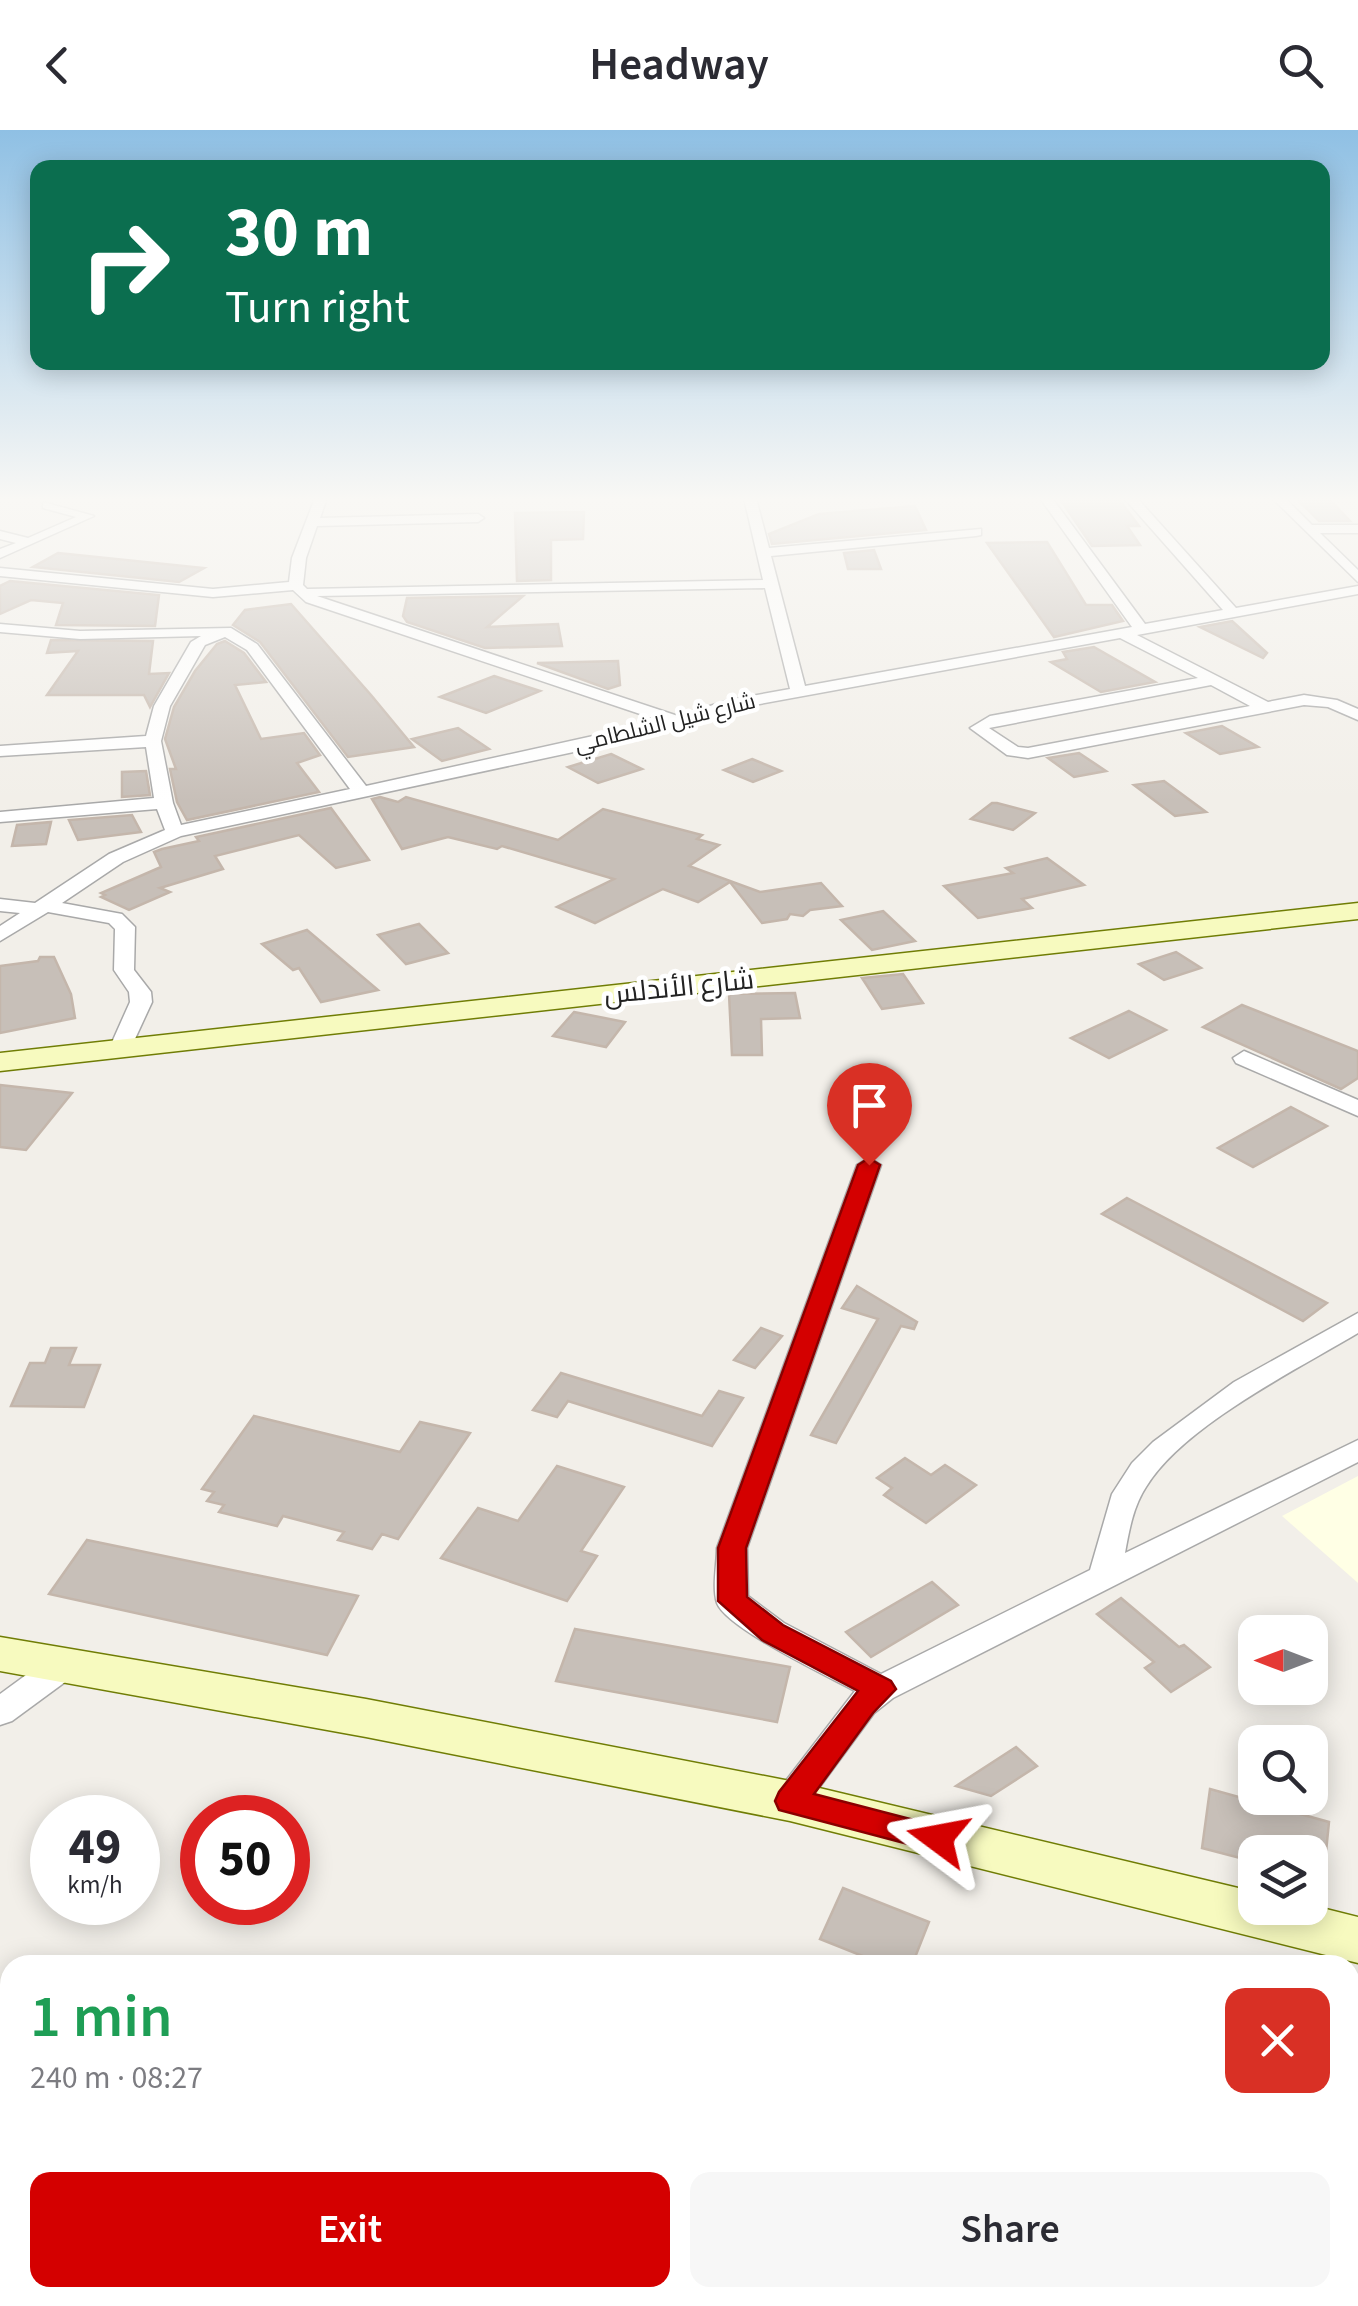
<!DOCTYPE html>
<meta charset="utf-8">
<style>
body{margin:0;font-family:"Source Sans 3",Cairo,sans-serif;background:#f7f7f7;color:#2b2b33;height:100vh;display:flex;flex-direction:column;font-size:38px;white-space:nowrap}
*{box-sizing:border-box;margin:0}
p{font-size:32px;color:#7c7c81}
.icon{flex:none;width:55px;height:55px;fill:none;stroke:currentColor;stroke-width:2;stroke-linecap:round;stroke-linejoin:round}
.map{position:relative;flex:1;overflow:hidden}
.side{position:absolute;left:0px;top:1825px;width:1360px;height:352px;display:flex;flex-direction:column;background:#fff;border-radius:30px 30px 0 0;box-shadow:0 5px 25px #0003}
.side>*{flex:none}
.top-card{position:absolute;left:30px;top:30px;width:1300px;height:210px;border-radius:20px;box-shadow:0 5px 25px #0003;background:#0b6e4f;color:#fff;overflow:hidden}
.needle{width:65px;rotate:270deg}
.fabs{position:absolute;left:1238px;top:1485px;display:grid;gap:20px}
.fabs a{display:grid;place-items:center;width:90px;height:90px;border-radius:20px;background:#fff;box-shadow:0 5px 25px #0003;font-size:50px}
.speed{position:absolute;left:30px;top:1665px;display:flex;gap:20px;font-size:50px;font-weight:700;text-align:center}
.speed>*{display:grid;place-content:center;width:130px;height:130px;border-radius:50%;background:#fff;box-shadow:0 5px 25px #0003;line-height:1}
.speed small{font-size:25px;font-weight:400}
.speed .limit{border:15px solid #d22;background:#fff;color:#111}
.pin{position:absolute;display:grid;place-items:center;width:85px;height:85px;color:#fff;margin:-102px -42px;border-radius:50% 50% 50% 0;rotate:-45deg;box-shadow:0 0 10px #0007}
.pin .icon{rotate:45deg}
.me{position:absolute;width:110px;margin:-55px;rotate:283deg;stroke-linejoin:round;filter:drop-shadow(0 0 8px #0008)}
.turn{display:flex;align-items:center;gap:35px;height:210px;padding:0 30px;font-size:45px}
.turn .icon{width:130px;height:130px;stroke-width:2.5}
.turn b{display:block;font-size:70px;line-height:85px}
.round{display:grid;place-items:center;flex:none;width:105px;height:105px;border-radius:20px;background:#f7f7f7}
.summary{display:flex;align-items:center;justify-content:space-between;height:170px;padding:0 30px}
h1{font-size:60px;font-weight:600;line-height:75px;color:#1e9e55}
.cta{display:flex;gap:20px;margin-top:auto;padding:20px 30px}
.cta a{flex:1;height:115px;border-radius:20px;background:#d40000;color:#fff;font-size:40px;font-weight:600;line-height:115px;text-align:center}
.cta a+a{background:#f7f7f7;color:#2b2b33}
header{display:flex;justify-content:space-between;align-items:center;height:130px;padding:0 30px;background:#fff;font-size:45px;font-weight:600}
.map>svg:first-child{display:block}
.education{fill:#ffffe5}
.building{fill:#c7bfb8;stroke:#c4b6ab;stroke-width:2.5}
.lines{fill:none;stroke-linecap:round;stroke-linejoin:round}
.street-casing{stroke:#a9a9a9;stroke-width:3}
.secondary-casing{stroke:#707d05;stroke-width:3}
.street{fill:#fff;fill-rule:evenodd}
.secondary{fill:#f7fabf;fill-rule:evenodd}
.route{fill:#d40000;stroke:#8a0000;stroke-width:2.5}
.labels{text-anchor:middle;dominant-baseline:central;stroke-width:9;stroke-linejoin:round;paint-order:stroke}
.far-street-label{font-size:22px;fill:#222;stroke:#fff}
.street-label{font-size:28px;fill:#222;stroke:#fff}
</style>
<header><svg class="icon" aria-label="back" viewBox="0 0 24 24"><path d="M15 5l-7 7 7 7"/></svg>Headway<svg class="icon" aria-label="search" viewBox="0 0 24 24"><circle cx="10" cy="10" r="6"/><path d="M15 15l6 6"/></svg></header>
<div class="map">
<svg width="1358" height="2176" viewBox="0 0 1358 2176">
<rect width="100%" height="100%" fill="#f2efe9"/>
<polygon class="education" points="1358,1346 1358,1453 1282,1386"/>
<g class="building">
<polygon points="1118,368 1139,396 1127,396 1140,415 1092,416 1060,369"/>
<polygon points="1296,368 1328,368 1350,391 1319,391"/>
<polygon points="915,376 926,400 772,414 769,404 819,384"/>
<polygon points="584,382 583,409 551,410 551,450 517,451 515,383"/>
<polygon points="1047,412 1086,475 1112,475 1123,491 1054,507 987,413"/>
<polygon points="874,420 881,439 848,439 844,423"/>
<polygon points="58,423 204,438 179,452 33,437"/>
<polygon points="10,451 159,465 155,496 56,495 63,473 31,470 0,484 0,456"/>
<polygon points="523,466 487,497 558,494 562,516 485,518 407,492 403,486 407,468"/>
<polygon points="291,474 371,565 414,617 348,627 260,512 233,495 245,480"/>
<polygon points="1232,491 1267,523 1263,528 1200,497"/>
<polygon points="51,510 153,511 149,544 169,543 150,577 144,565 47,565 78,521 47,523"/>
<polygon points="225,511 244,523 266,552 235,555 261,609 304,603 320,625 297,633 319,662 187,690 177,672 170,639 176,639 165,609 174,577 195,541 217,514"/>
<polygon points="1094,517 1155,552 1101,562 1051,532 1067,529 1063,522"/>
<polygon points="618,531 620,555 608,559 537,533"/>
<polygon points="494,546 540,561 486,583 440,567"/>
<polygon points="1222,596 1258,617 1220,624 1186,603"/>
<polygon points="458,598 489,619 442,631 412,609"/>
<polygon points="1079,623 1106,641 1074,647 1048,628"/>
<polygon points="611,624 642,639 598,653 568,637"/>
<polygon points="752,629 781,641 753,652 724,640"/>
<polygon points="146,641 150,665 122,667 122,642"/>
<polygon points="1164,651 1206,682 1175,686 1134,655"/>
<polygon points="380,667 398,672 406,667 558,710 603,679 702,705 697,709 719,715 689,736 760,762 821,753 842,776 810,780 803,786 790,784 787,789 762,793 730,752 698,772 663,759 595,793 557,777 614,749 502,716 497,719 448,707 402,719 372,669"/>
<polygon points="992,673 997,673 1035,683 1013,700 971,689"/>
<polygon points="331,678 369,730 336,738 299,705 215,726 223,739 160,758 170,762 129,780 101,767 105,765 101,763 161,737 154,722 162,719 199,711 196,707"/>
<polygon points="132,685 141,702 78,710 69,690"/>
<polygon points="51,692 46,714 12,716 17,695"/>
<polygon points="1047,728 1084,755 1022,769 1032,778 978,788 944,756 1013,743 1006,738"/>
<polygon points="883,781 915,811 872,820 841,790"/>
<polygon points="419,794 448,823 406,834 378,805"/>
<polygon points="307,800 378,860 321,872 299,838 293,840 262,814"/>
<polygon points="1176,822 1201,838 1164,850 1139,834"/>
<polygon points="40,827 54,827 71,864 75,888 0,903 0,836 38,831"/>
<polygon points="903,844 923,873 882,879 862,848"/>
<polygon points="795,863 800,888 761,889 762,925 732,925 729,864"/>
<polygon points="1242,875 1358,921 1358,948 1341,959 1203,897"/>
<polygon points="1129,881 1166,900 1109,928 1071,908"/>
<polygon points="574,882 625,892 606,917 553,906"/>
<polygon points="0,955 72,963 26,1020 0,1017"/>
<polygon points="1291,977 1327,996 1253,1037 1218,1018"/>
<polygon points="1127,1068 1327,1173 1303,1191 1102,1084"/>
<polygon points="857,1156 917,1192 914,1199 901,1196 836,1313 811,1305 878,1189 842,1178"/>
<polygon points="761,1198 782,1206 755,1238 734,1230"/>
<polygon points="51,1218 76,1218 69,1235 100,1235 84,1277 11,1276 30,1233 45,1233"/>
<polygon points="561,1243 702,1286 719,1261 743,1268 712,1316 568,1271 557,1287 533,1280"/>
<polygon points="254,1286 400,1322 420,1292 470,1303 398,1409 382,1404 372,1419 338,1410 344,1402 283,1386 277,1396 219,1382 224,1375 207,1371 214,1362 202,1359"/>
<polygon points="905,1328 931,1345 945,1335 976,1355 926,1393 884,1365 892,1358 877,1348"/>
<polygon points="557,1336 624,1357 581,1421 597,1426 567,1471 441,1428 478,1378 518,1391"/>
<polygon points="87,1410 358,1466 327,1525 49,1464"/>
<polygon points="932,1452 958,1475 871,1527 846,1502"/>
<polygon points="1121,1468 1179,1517 1184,1515 1210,1537 1171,1562 1145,1538 1154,1532 1097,1484"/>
<polygon points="575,1499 790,1537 777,1592 556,1551"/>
<polygon points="1016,1617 1037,1636 991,1666 956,1656"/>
<polygon points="1210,1659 1329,1692 1326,1722 1255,1722 1255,1732 1202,1718"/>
<polygon points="843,1758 929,1792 912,1835 885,1835 820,1809"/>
</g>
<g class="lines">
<g class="street-casing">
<g id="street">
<path d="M315 368H327L320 388 478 384 484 388 478 392 317 396 306 428 303 455 307 459 763 450 744 368H756L769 418 981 399V405L976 406 771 426 805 556 1132 497 1040 368H1052L1145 494 1223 480 1124 368H1137L1236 478 1358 456V464L1137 505 1268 572 1304 565 1337 570 1358 579V590L1328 577 1304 575 1028 628 1007 625 970 598 990 586 1198 548 1120 508 732 579 639 608 181 706 123 732 62 773 122 784 135 797 134 840 151 862 152 872 128 924H112L109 919 130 872 129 862 114 840 115 799 109 793 48 782 0 811V796L20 783 0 781V769L35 773 109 724 165 700 157 679 0 692V682L154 668 146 617 0 626V616L146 606 154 576 191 512 201 506 80 509 0 502V494L80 501 231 498 257 514 366 656 661 591 306 472 293 460 213 467 0 446V438L213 459 289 452 292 428ZM765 458 790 559 729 570 678 586 317 466ZM225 507 247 520 350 659 181 695 173 673 161 611 170 576 205 515ZM1211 555 1250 576 1028 618 1018 617 989 598Z"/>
<polygon points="1272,368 1285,368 1312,395 1358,395 1358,403 1320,403 1358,440 1358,452"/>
<polygon points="43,372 94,386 0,428 0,419 16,413 0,409 0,401 28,408 76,387 43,378"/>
<polygon points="1244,921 1358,970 1358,986 1236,933 1233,928"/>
<path d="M869 1028 881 1035 747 1418 748 1466 784 1493 881 1544 1090 1440 1112 1364 1132 1333 1153 1312 1234 1252 1358 1183V1203C1296 1240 1183 1296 1146 1357 1133 1377 1129 1401 1125 1423L1358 1310V1332L893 1568 874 1583 802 1681 790 1685 778 1681 772 1671 778 1661 855 1561C829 1547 726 1498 717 1473 712 1458 717 1434 717 1418L857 1035Z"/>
<polygon points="64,1522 76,1526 80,1535 76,1544 12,1591 0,1595 0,1564 52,1526"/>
</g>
</g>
<g class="secondary-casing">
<g id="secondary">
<polygon points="1358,773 1358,789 0,941 0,923"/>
<polygon points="0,1507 366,1569 790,1651 1255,1762 1255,1778 1310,1775 1358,1787 1358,1833 790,1691 366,1607 0,1541"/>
</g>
</g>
<use href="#street" class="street"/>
<use href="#secondary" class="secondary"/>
</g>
<linearGradient id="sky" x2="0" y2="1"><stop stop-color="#8fc0e4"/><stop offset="0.55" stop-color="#f9f8f5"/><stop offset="1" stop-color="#f9f8f5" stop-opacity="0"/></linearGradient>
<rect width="1358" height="672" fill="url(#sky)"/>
<polygon class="route" points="869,1028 880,1035 746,1418 747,1467 783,1495 891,1551 896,1559 873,1583 814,1664 949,1699 954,1708 949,1718 938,1722 779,1680 775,1671 779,1662 858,1561 762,1510 718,1471 718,1418 858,1035"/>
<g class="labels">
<g class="far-street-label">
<text transform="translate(665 593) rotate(-14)">شارع شيل الشلطامي</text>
</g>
<g class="street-label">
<text transform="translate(679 857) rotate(-6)">شارع الأندلس</text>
</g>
</g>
</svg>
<div class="fabs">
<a><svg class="needle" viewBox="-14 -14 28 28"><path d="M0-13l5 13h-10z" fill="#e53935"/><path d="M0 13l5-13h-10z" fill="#7c7c81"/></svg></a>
<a><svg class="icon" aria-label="search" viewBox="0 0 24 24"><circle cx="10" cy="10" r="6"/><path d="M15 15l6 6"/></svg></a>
<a><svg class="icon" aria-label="layers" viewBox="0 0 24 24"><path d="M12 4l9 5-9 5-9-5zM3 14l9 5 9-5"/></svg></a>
</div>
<div class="speed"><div>49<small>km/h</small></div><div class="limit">50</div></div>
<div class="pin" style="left:869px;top:1035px;background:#d93025"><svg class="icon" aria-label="arrive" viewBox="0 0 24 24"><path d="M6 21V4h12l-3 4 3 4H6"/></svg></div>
<svg class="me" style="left:938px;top:1708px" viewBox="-20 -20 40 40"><path d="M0-17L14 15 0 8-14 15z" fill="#d40000" stroke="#fff" stroke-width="4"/></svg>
<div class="top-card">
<div class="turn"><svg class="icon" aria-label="right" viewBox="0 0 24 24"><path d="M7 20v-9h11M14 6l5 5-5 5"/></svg><div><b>30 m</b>Turn right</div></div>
</div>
<section class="side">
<div class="summary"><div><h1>1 min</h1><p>240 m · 08:27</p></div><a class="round" style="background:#d93025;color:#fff"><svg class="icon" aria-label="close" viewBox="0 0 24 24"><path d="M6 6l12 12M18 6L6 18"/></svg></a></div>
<div class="cta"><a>Exit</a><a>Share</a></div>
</section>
</div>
